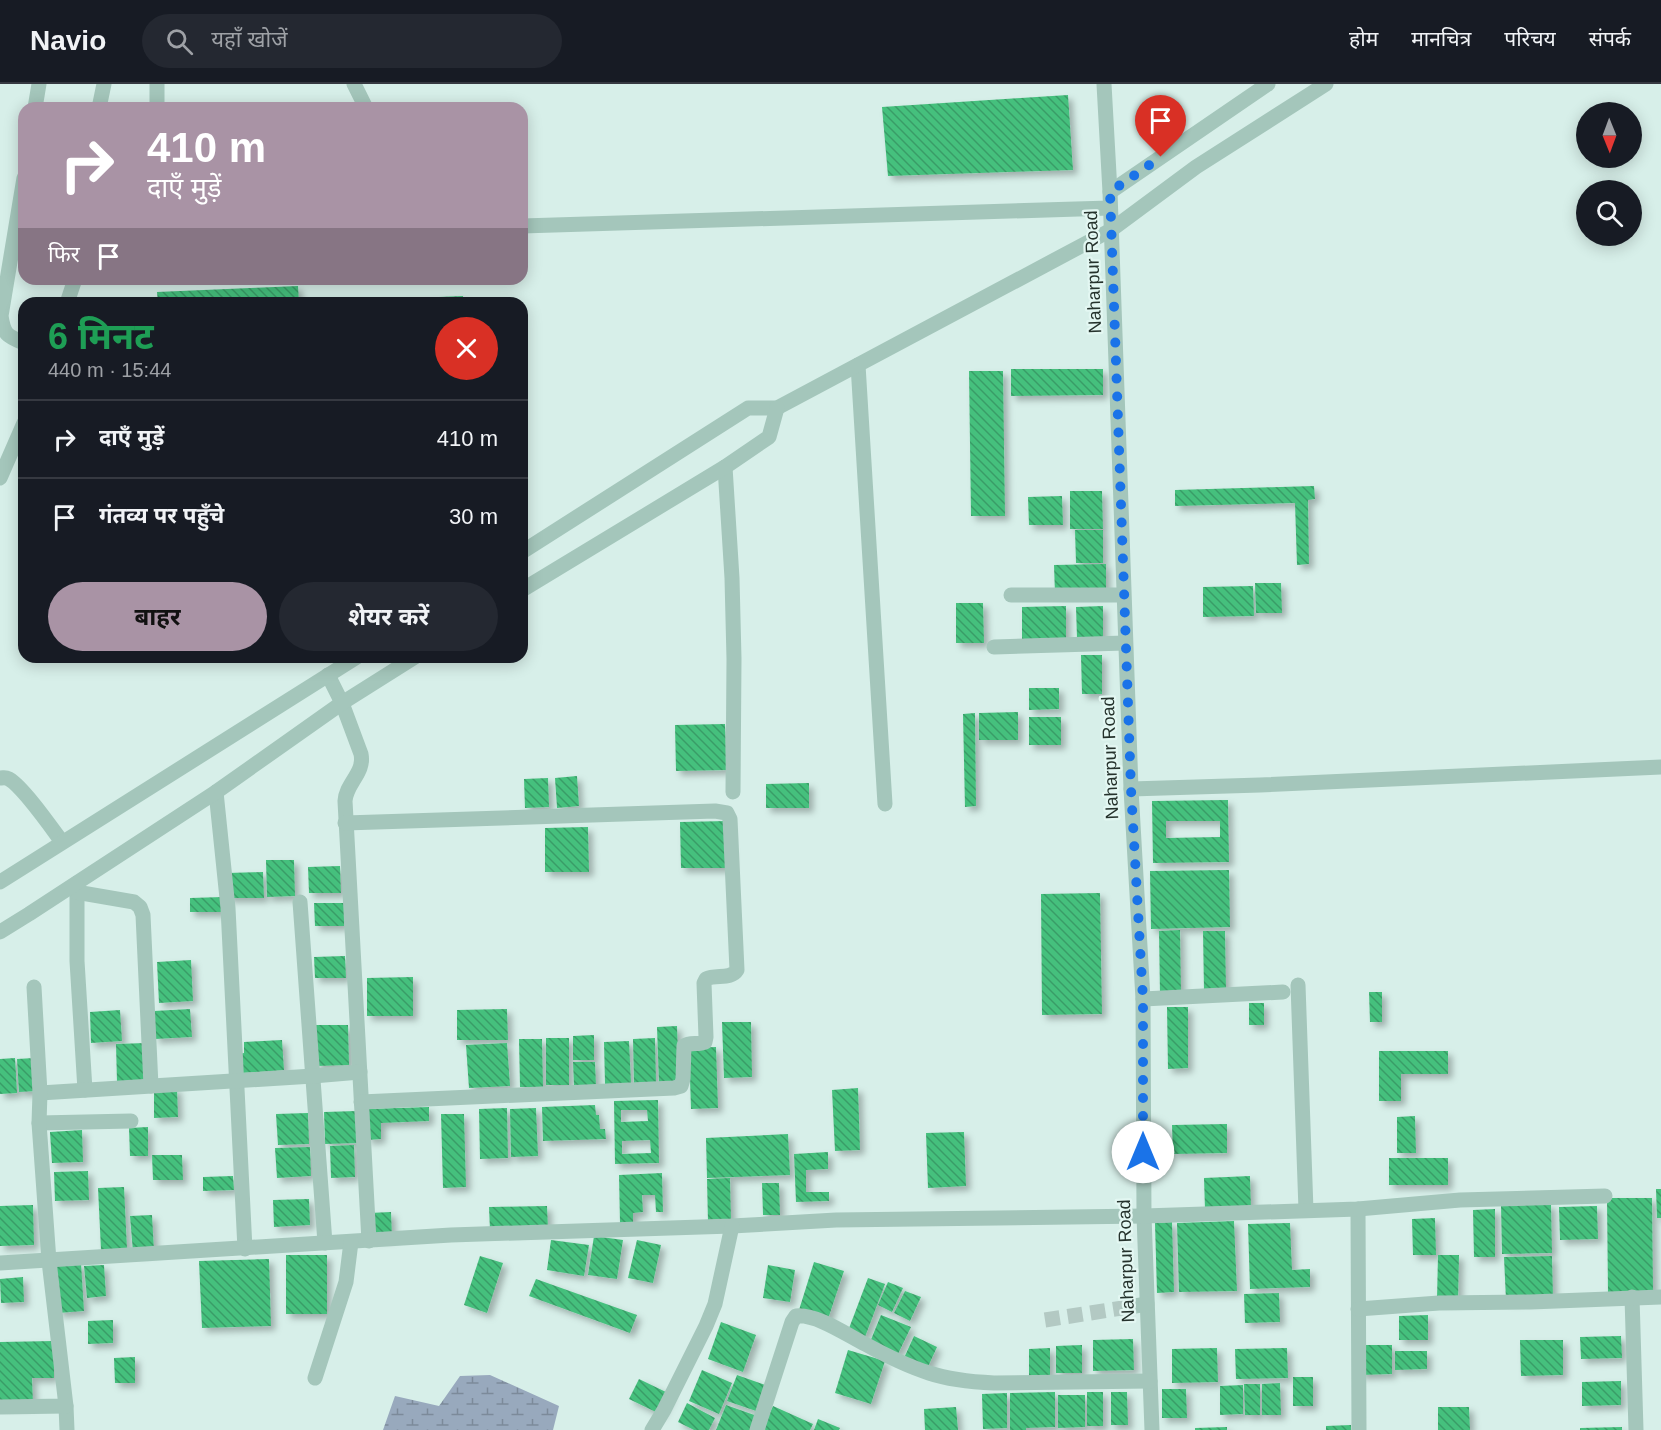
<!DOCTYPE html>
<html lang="hi">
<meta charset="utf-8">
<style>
body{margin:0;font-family:Helvetica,"Noto Sans Devanagari",sans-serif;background:#242831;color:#f1f3f6;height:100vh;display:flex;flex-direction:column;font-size:22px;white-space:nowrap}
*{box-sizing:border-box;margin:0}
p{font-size:20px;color:#9ea1a6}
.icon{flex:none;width:33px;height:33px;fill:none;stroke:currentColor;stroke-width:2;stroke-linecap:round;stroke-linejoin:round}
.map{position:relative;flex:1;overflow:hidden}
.details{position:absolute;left:18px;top:213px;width:510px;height:366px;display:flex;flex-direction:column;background:#171b24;border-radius:18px;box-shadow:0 3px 15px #0003}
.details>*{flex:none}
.banner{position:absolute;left:18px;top:18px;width:510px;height:183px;border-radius:18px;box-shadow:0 3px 15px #0003;background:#a993a5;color:#fff;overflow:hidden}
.needle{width:39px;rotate:179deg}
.buttons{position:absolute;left:1576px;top:18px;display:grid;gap:12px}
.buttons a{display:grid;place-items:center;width:66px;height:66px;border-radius:50%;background:#171b24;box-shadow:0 3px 15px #0003;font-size:30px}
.pin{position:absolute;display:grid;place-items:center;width:51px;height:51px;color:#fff;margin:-62px -26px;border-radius:50% 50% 50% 0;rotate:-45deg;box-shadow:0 0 6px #0007}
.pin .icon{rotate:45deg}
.me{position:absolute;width:66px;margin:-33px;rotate:0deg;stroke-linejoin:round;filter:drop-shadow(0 0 4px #0008)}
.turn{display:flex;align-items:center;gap:21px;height:126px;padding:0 30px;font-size:27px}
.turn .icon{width:78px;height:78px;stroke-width:2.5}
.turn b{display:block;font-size:42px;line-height:51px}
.then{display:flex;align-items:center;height:57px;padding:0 30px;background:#0003;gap:12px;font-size:22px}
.round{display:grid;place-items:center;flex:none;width:63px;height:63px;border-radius:32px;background:#242831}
.overview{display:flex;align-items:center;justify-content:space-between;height:102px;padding:0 30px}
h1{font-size:36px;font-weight:700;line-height:45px;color:#1e9e55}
.cta{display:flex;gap:12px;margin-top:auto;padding:12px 30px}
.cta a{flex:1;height:69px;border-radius:36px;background:#a993a5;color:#111;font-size:24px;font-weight:700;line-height:69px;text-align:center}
.cta a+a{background:#242831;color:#f1f3f6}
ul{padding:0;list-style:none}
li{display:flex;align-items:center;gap:18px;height:78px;padding:0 30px;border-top:2px solid #363941}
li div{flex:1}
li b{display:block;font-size:22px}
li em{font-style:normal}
header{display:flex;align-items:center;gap:36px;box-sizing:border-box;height:84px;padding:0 30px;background:#171b24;border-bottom:2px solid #363941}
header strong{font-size:28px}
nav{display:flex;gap:33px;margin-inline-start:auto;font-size:21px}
.search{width:420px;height:54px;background:#242831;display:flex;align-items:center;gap:15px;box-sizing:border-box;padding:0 21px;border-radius:33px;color:#9ea1a6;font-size:22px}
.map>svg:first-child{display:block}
.wetland{fill:url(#wetland-marsh)}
.building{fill:url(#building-back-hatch);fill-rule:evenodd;filter:url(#shadow)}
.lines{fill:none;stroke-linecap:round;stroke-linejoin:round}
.minor-tunnel{stroke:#b3c9c3;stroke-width:15;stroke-dasharray:15 8;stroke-linecap:butt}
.minor{stroke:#a4c6bb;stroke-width:15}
.route{stroke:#1a73e8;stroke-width:10;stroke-dasharray:0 18}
.labels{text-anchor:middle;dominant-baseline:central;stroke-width:4.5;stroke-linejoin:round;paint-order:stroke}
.street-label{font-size:18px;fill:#25322c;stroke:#e3f7f2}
</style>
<header>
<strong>Navio</strong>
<div class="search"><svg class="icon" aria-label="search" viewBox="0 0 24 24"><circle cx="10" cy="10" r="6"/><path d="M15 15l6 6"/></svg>यहाँ खोजें</div>
<nav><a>होम</a><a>मानचित्र</a><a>परिचय</a><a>संपर्क</a></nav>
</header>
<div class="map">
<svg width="1661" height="1346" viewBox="0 0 1661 1346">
<defs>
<pattern id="wetland-marsh" width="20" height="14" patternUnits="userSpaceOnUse" patternTransform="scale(1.5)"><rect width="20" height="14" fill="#98a9bd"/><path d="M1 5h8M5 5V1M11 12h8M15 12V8" fill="none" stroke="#7c8a9a"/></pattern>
<pattern id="building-back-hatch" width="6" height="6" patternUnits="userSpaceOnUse" patternTransform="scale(1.5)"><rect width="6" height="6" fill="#45c07d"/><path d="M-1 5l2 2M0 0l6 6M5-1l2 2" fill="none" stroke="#399d67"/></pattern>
<filter id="shadow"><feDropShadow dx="4.5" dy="4.5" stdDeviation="3" flood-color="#0004"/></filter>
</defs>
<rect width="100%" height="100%" fill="#d7efe9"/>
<polygon class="wetland" points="490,1291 559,1322 553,1346 383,1346 395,1312 439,1322 460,1292"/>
<g class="building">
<polygon points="1068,11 1073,86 888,92 882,23"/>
<polygon points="298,202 299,219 158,219 157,208"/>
<polygon points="463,212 464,219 342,219 342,217"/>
<polygon points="1011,285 1103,285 1103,311 1011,312"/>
<polygon points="969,287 1003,287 1005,432 971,432"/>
<polygon points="1314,402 1315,415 1308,416 1309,480 1297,481 1295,419 1175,422 1175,406"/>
<polygon points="1070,407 1102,407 1103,445 1070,445"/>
<polygon points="1062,412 1063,441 1029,441 1028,413"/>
<polygon points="1075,446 1103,446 1103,479 1076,479"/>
<polygon points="1106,480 1106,509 1055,510 1054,481"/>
<polygon points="22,493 24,493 24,534 19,534"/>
<polygon points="1255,499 1281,499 1282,529 1256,529"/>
<polygon points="1253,502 1254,532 1203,533 1203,503"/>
<polygon points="956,519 983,519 984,559 956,559"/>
<polygon points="1066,522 1066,557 1022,557 1022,523"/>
<polygon points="1103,522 1103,555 1077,555 1076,523"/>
<polygon points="1081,571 1102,571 1102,610 1082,610"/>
<polygon points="1029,604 1059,604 1059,625 1029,626"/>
<polygon points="1018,628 1018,656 979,656 979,629"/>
<polygon points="975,629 976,722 965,723 963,630"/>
<rect x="1029" y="633" width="32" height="28"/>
<polygon points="725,640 726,686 676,687 675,641"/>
<polygon points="577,692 579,722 557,724 555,694"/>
<polygon points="548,694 549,723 525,724 524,695"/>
<polygon points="809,699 809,724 766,724 766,700"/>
<path d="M1228 716 1229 778 1153 779 1152 717ZM1166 737H1220V753L1166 754Z"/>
<polygon points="728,737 729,784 681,784 680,738"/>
<polygon points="588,743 589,788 545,788 545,744"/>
<polygon points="266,776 294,776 295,812 267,813"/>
<polygon points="340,782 341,809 309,809 308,783"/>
<polygon points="1229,786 1230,843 1151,845 1150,787"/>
<polygon points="263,788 264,814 227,814 227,789"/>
<polygon points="1100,809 1102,930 1042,931 1041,810"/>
<polygon points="223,813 223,828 190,828 190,814"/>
<polygon points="314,819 344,819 344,842 315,842"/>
<polygon points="1180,846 1181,910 1160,910 1159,847"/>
<polygon points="1203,847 1225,847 1226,907 1204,907"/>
<polygon points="345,872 346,894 315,894 314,873"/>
<polygon points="191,876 193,917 159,919 157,878"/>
<polygon points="413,893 413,932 367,932 367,894"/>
<polygon points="1369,908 1382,908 1382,938 1370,938"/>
<rect x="1249" y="919" width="15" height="22"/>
<polygon points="1167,923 1188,923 1188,984 1168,985"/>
<polygon points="190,925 192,953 155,955 154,927"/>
<polygon points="507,925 508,956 457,956 457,926"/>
<polygon points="120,926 122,957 91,959 90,928"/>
<polygon points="722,938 751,938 752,993 724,994"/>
<polygon points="315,941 348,941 349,981 316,982"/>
<polygon points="677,942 679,998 659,999 657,943"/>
<polygon points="594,951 594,976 573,976 573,952"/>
<rect x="546" y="954" width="23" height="47"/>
<polygon points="655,954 656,999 634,1000 633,955"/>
<polygon points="519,955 542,955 543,1003 520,1003"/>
<polygon points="282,956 284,986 241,989 239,970 244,969 244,958"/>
<polygon points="629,957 631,999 605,1000 604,958"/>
<polygon points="146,959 147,998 117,998 116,960"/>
<polygon points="507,959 510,1002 469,1004 466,961"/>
<polygon points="716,963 718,1024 691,1025 689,964"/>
<polygon points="1379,967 1448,967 1448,990 1401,990 1401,1017 1379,1017"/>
<polygon points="15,974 17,1009 0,1010 0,975"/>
<polygon points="34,974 36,1007 19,1008 17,975"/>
<polygon points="573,978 595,978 596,1002 574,1002"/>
<polygon points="154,1004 177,1004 178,1033 154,1034"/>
<polygon points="858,1004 860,1066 835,1067 832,1006"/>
<path d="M658 1016 659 1079 615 1080 614 1017ZM621 1026H647L648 1037 621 1038ZM650 1056 651 1069 622 1070V1057Z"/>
<polygon points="595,1021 596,1031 599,1031 600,1045 605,1045 606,1055 543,1057 542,1023"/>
<polygon points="429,1023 429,1037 381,1039 381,1055 367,1056 366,1025"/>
<polygon points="507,1024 508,1074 480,1075 479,1025"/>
<polygon points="536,1024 538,1072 511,1073 510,1025"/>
<polygon points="357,1027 358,1059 325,1060 324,1028"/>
<polygon points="308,1029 309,1060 278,1061 276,1030"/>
<polygon points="441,1030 464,1030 466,1103 443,1104"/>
<polygon points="1415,1032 1416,1069 1397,1069 1397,1033"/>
<polygon points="1227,1040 1227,1069 1173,1070 1172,1041"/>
<polygon points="148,1043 148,1072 130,1072 129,1044"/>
<polygon points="82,1046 83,1078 52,1079 50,1048"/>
<polygon points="964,1048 966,1102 928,1104 926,1049"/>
<polygon points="788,1050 790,1091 707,1094 706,1054"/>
<polygon points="354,1061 355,1093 331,1094 330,1062"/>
<polygon points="310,1063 311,1092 277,1094 275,1064"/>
<polygon points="828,1068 828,1085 806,1086 806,1108 829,1108 829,1117 796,1118 794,1070"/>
<polygon points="152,1071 182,1071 183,1096 153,1096"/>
<rect x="1389" y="1074" width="59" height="27"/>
<polygon points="88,1087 89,1116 55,1117 54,1088"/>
<polygon points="662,1089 663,1128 656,1128 655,1111 642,1111 643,1128 633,1129 633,1139 620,1139 619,1091"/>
<polygon points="233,1092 234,1106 203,1107 203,1093"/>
<polygon points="1250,1092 1251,1125 1205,1126 1204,1094"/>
<polygon points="730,1094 731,1137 708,1138 707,1095"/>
<polygon points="762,1099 779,1099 780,1131 763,1131"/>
<polygon points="124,1103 127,1165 101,1166 98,1104"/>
<polygon points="1656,1105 1661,1105 1661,1134 1657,1134"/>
<polygon points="1607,1114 1652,1114 1653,1208 1608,1209"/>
<polygon points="309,1115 310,1141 274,1143 273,1116"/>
<polygon points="1551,1120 1552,1169 1502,1170 1501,1121"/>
<polygon points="33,1121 34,1161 0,1162 0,1122"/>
<polygon points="547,1122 548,1145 490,1146 489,1123"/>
<polygon points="1597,1122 1598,1155 1560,1156 1559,1123"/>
<polygon points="1495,1125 1495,1173 1474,1173 1473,1126"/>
<polygon points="391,1128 392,1153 370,1154 369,1129"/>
<polygon points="152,1131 154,1167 133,1168 130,1132"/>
<polygon points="1435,1134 1436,1171 1413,1171 1412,1135"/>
<polygon points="1234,1137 1237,1207 1179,1208 1177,1139"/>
<polygon points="1172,1138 1174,1208 1157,1209 1155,1139"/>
<polygon points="1290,1139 1292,1186 1310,1185 1310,1203 1250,1205 1248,1140"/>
<polygon points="594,1152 623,1156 617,1195 588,1191"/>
<polygon points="551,1156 589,1161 584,1192 547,1186"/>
<polygon points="637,1156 661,1161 653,1199 628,1194"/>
<rect x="286" y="1171" width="41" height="59"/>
<polygon points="1438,1171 1459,1171 1458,1216 1437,1216"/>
<polygon points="480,1172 503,1179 487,1229 464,1221"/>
<polygon points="1552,1172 1553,1214 1506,1216 1504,1173"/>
<polygon points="269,1175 271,1242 202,1244 199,1177"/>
<polygon points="814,1178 844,1187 828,1235 799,1226"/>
<polygon points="81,1179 84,1227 58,1229 55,1181"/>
<polygon points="104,1181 106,1212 87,1214 84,1182"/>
<polygon points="768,1181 795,1186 790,1218 763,1214"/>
<polygon points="23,1193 24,1218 1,1219 0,1195"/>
<polygon points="868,1194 885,1200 865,1253 848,1247"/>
<polygon points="536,1195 637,1231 630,1249 529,1212"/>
<polygon points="888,1198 903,1204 892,1228 878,1221"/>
<polygon points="905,1207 921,1213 910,1237 894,1229"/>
<polygon points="1279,1209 1280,1238 1245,1239 1244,1210"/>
<polygon points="881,1231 911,1243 898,1270 870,1258"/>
<polygon points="1428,1231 1428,1256 1399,1256 1399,1232"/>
<polygon points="113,1236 113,1259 88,1260 88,1237"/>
<polygon points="721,1238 756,1251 743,1288 708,1275"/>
<polygon points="914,1252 937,1263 927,1285 904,1274"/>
<polygon points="1621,1252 1622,1274 1581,1275 1580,1253"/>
<polygon points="1133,1255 1134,1286 1093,1287 1093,1256"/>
<polygon points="1520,1256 1563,1256 1563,1291 1521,1292"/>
<polygon points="54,1257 54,1294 32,1294 33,1320 0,1320 0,1258"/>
<polygon points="1082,1261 1082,1289 1056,1289 1056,1262"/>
<polygon points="1359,1261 1392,1261 1392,1290 1360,1291"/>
<polygon points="1050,1264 1050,1292 1029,1293 1029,1265"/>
<polygon points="1217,1264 1218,1298 1172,1299 1172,1265"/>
<polygon points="1287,1264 1288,1294 1236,1295 1235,1265"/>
<polygon points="848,1266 885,1277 871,1320 835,1309"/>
<polygon points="1395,1267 1427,1267 1427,1285 1395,1286"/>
<polygon points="135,1273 135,1299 115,1299 114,1274"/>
<polygon points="702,1286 732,1299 719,1330 689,1317"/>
<polygon points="737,1291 768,1302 759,1328 727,1317"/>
<rect x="1293" y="1293" width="20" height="29"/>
<polygon points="639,1295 670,1310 660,1330 629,1315"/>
<polygon points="1621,1297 1621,1321 1582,1322 1582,1298"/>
<polygon points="1280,1299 1281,1331 1262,1331 1262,1300"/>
<polygon points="1244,1300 1260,1300 1260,1331 1245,1331"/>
<polygon points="1243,1301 1243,1330 1220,1331 1220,1302"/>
<polygon points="1162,1305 1186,1305 1187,1334 1162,1334"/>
<polygon points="1055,1308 1055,1343 1026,1344 1026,1346 1010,1346 1010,1309"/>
<rect x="1087" y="1308" width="16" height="34"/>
<polygon points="1111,1308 1127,1308 1128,1341 1111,1341"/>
<polygon points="1007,1309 1007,1344 983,1345 982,1310"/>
<polygon points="1058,1311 1085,1311 1085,1343 1058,1344"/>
<polygon points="687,1319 715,1334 709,1346 694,1346 678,1338"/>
<polygon points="726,1321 757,1332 752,1346 716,1346"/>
<polygon points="773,1322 813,1340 810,1346 766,1346 762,1345"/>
<polygon points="956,1323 958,1346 925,1346 924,1325"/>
<polygon points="1438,1323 1469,1323 1470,1346 1438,1346"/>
<polygon points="818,1335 840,1344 839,1346 814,1346"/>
<polygon points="1351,1341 1351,1346 1326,1346 1326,1342"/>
<polygon points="1227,1343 1227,1346 1195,1346 1195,1344"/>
<polygon points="1622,1343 1622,1346 1580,1346 1580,1344"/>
</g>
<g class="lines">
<polyline class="minor-tunnel" points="1045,1236 1129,1223"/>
<g class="minor">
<polyline points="157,0 157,24"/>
<polyline points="354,0 366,24"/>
<polyline points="1104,0 1110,108 1131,705 1143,915 1144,1132 1152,1346"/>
<polyline points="35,24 39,0"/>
<polyline points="99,24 104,0"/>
<path d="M24 94 1 232C4 251 7 252 24 259"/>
<polyline points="1110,108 1268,0"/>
<polyline points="522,142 1110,124"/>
<polyline points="67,219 75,195"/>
<polyline points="858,281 885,720"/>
<polyline points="725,383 732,494 734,575 733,708"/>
<polyline points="0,394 24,339"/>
<polyline points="522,468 748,324 777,324 1111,146 1196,83 1326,0"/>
<polyline points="522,506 725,383 769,353 777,324"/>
<polyline points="1011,511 1123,511"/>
<polyline points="994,563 1125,559"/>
<path d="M328 591 342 619 361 670C365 689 346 699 345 717L369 1157"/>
<path d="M0 694C5 694 5 693 9 695 23 703 51 743 62 758"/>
<polyline points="1131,705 1260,701 1661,683"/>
<polyline points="216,708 228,824 245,1165"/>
<path d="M345 739 715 727 727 729 730 735 737 886C731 896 716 890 706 895L704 899 706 953 705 958C698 961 690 958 684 962L683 995 681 1002 674 1004 361 1018"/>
<polyline points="0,798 357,573"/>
<polyline points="77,799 77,877 85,1006"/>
<polyline points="76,808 134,818 140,823 143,831 151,1002"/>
<polyline points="300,818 325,1159"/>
<polyline points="0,848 29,830 216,708 342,619 415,573"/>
<polyline points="1298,901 1306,1126"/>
<polyline points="1143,915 1283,908"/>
<polyline points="40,1009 313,992 360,988"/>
<polyline points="39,1039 131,1037"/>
<polyline points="1358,1125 1359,1346"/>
<polyline points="0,1179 451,1151 732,1142 836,1136 1144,1132 1358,1125 1460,1116 1605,1112"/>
<polyline points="1632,1213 1636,1346"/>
<polyline points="1129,1223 1147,1220"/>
<polyline points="1358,1225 1439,1219 1530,1218 1661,1213"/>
<polyline points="315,1294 346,1198 351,1158"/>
<polyline points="66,1322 67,1346"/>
<polyline points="0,1323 66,1322 49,1177 39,1039 40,1009 34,903"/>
<polyline points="652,1346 664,1326 706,1242 715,1220 732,1142"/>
<path d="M757 1346 792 1238 796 1232C817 1230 847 1251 865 1260 885 1271 907 1282 929 1289 950 1296 972 1298 994 1299L1150 1297"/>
</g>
</g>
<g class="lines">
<polyline class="route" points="1143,1068 1143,915 1131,705 1110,108 1161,73"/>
</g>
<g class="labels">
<g class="street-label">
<text transform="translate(1093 188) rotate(-92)">Naharpur Road</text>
<text transform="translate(1110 674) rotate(-92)">Naharpur Road</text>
<text transform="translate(1126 1177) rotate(-92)">Naharpur Road</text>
</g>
</g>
</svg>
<div class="buttons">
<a><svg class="needle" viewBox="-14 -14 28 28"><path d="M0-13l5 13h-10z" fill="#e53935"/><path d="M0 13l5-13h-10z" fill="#9ea1a6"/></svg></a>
<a><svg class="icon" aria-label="search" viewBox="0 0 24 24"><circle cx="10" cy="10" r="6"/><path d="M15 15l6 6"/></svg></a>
</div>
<div class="pin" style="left:1161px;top:73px;background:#d93025"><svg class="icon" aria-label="arrive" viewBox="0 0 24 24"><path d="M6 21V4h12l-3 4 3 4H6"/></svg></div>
<svg class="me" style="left:1143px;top:1068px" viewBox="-20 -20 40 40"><circle r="19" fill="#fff"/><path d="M0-13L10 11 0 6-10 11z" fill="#1a73e8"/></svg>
<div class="banner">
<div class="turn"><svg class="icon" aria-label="right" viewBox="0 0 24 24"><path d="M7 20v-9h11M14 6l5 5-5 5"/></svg><div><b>410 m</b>दाएँ मुड़ें</div></div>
<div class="then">फिर<svg class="icon" aria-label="arrive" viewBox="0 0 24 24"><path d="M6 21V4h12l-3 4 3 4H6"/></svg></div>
</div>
<section class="details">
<div class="overview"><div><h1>6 मिनट</h1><p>440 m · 15:44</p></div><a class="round" style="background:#d93025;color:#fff"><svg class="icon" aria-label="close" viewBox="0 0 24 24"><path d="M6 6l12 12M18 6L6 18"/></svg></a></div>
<ul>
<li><svg class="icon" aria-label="right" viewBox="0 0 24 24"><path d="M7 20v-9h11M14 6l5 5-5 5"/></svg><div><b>दाएँ मुड़ें</b></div><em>410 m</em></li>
<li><svg class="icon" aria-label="arrive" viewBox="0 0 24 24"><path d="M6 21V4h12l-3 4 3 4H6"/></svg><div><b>गंतव्य पर पहुँचे</b></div><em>30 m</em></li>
</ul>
<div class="cta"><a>बाहर</a><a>शेयर करें</a></div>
</section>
</div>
